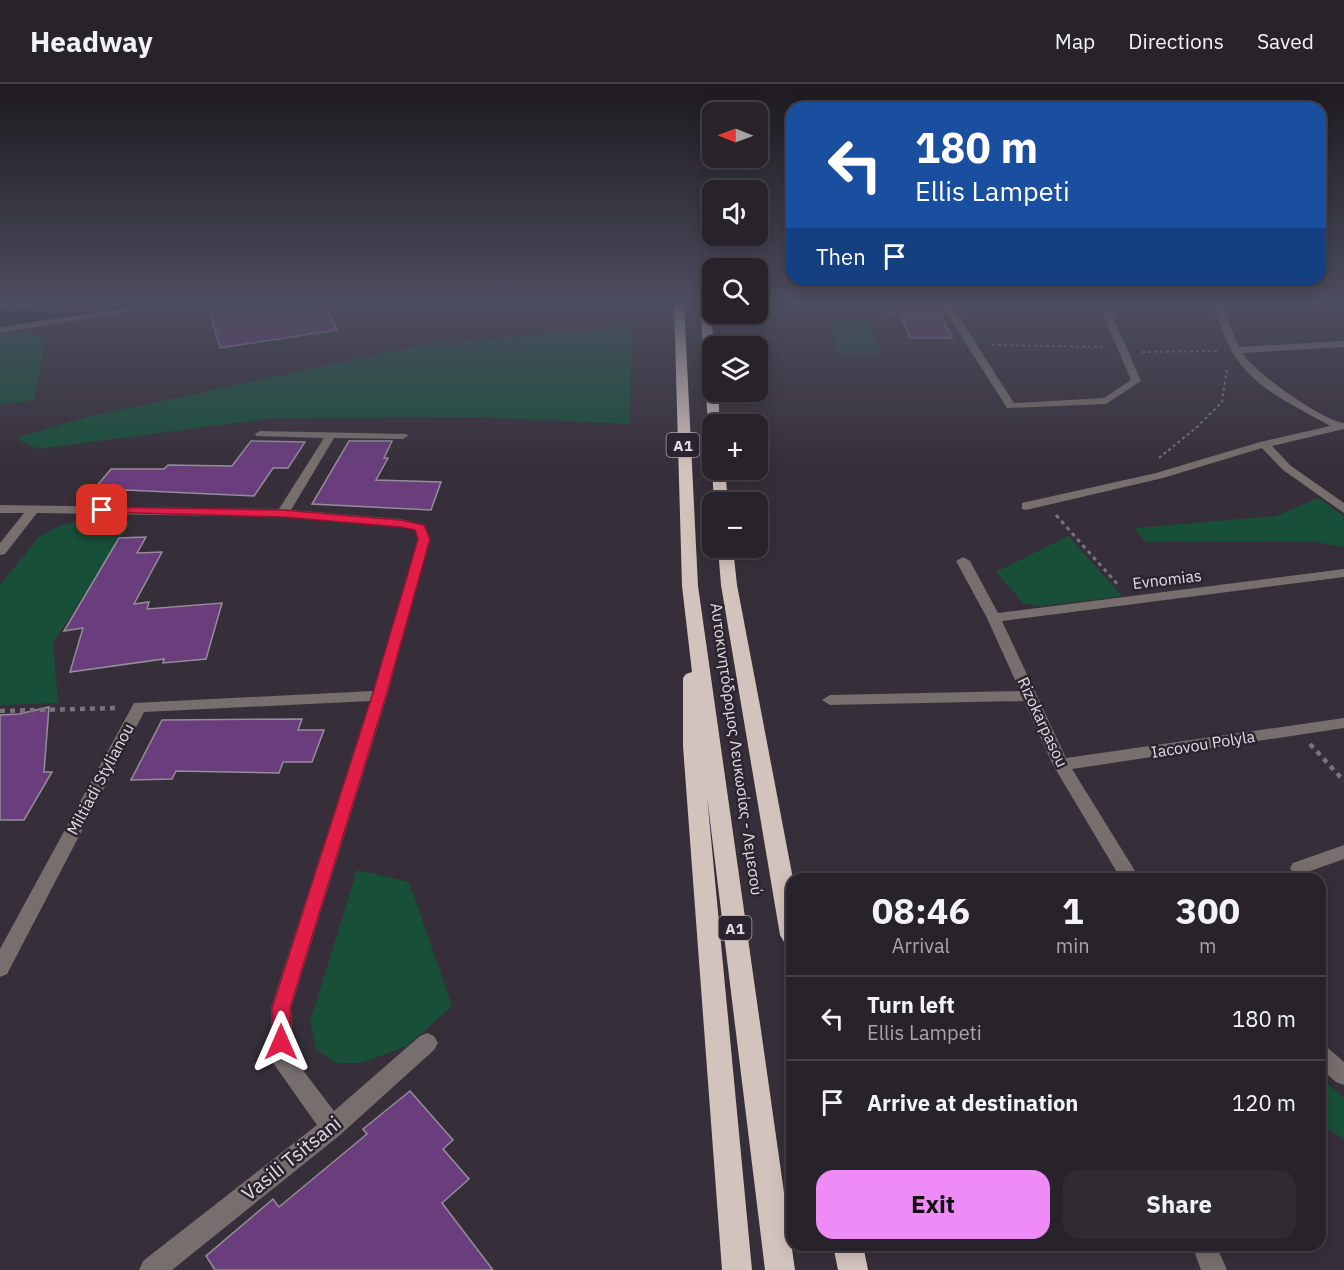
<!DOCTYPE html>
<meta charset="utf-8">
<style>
body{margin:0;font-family:"IBM Plex Sans",sans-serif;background:#302b33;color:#f1f3f6;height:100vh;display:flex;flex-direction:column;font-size:22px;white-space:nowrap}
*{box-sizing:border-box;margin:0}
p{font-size:20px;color:#a5a4a9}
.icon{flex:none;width:33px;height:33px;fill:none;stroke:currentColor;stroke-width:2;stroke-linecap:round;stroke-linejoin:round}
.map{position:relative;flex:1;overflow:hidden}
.details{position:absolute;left:786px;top:789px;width:540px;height:378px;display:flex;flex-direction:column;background:#28232b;border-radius:18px;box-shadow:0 3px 15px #0003,0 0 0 2px #444047}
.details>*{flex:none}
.banner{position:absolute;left:786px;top:18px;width:540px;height:183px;border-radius:18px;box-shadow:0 3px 15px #0003,0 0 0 2px #444047;background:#1a4fa0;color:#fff;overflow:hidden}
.needle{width:39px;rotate:271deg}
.fabs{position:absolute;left:702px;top:18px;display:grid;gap:12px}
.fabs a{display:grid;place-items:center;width:66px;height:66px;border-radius:12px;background:#28232b;box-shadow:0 3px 15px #0003,0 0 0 2px #444047;font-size:30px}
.pin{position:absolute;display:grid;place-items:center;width:51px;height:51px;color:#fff;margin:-26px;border-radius:12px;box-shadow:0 3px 9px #0006}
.me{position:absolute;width:66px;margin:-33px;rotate:0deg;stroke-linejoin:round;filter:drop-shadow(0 0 4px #0008)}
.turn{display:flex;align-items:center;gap:21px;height:126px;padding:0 30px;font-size:27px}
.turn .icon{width:78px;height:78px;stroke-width:2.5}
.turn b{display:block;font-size:42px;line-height:51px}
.then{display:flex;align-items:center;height:57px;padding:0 30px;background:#0003;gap:12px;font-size:22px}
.eta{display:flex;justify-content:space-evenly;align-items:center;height:102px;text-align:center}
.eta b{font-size:36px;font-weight:700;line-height:42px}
.primary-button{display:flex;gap:12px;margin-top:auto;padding:12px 30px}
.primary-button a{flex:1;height:69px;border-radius:18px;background:#ef8bf7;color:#111;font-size:24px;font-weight:700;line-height:69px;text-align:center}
.primary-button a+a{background:#302b33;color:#f1f3f6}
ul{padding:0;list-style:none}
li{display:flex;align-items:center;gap:18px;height:84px;padding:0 30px;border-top:2px solid #444047}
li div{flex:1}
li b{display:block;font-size:22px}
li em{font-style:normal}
header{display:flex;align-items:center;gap:36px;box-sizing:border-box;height:84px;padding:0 30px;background:#28232b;border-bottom:2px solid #444047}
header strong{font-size:28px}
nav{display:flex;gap:33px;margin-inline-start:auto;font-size:21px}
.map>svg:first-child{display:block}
.green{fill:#184f39}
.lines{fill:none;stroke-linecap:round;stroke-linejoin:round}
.river{fill:#0b1a1f;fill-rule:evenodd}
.building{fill:#6a3d7d;stroke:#958d99;stroke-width:1.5}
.path-far2{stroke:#78727a;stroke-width:2;stroke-dasharray:3 3;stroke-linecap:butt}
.path-far1{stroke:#78727a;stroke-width:3;stroke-dasharray:4 4;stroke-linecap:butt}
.path{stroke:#78727a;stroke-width:4.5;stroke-dasharray:5 5;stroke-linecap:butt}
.minor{fill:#766f6d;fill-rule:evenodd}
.highway{fill:#d3c3bd;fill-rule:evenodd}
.route{fill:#e11d48;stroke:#92132f;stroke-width:1.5}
.labels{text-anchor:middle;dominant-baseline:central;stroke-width:5;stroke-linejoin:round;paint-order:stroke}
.shield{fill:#2c252f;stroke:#aaa5ac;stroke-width:1.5}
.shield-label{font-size:15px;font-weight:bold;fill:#e0dce2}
.street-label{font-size:16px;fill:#e0dce2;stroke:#2c252f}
.near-street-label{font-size:20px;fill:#e0dce2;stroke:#2c252f}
</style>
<header>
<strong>Headway</strong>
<nav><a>Map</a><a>Directions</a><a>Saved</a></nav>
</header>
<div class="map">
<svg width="1344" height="1186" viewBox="0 0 1344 1186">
<rect width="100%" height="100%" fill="#362f39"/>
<g class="green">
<polygon points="829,238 870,238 880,269 837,269"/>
<polygon points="632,242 630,340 476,333 274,334 38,365 16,354 87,333 417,262"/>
<polygon points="27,248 46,254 34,316 0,321 0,251"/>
<polygon points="1318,414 1344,432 1344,463 1310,457 1146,458 1134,444 1276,432"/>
<polygon points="75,437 132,437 53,559 58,619 0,621 0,501 39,453 59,442"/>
<polygon points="1068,452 1122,512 1038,522 1023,519 996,488"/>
<polygon points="357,786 409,798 452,922 407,962 361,979 337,979 317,966 310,938"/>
<polygon points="1320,993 1344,1014 1344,1055 1320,1040"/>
</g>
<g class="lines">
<polygon class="river" points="56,219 123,219 119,225 110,227 0,244 0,228"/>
</g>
<g class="building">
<polygon points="207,219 323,219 337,246 220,264"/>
<polygon points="901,232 941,232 952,254 910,254"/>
<polygon points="251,357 305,358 288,384 273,384 254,412 126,406 123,410 90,410 111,385 164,385 168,381 232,382"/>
<polygon points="349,357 392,357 384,374 388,374 376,396 441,398 431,426 312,420"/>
<polygon points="146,453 137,469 162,468 134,520 149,518 147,525 222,519 206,575 163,579 164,575 70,588 83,544 64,547 119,454"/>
<polygon points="49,623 44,688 52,688 24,736 0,736 0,631 19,630"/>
<polygon points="302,635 298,646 324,646 312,678 283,678 279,689 176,687 172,695 131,696 162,636"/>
<polygon points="410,1007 453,1056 443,1065 469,1095 442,1119 493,1186 215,1186 206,1172 273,1115 279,1123 367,1050 363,1045"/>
</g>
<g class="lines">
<g class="path-far2">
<polyline points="992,261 1104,263"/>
<polyline points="1142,268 1218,267"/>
<polyline points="1159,374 1197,343 1222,318 1227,285"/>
</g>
<polyline class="path-far1" points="1056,431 1119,502"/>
<g class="path">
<polyline points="0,627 117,624"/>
<polyline points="1310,660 1344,697"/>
</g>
<g class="minor">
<polygon points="160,219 184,219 0,249 0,243"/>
<polygon points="871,219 882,219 891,224 944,224 941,219 950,219 1014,319 1104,314 1131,296 1098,219 1107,219 1141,297 1106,320 1007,324 947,230 889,230"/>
<path d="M1212 219H1221L1239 263 1344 257V263L1242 269C1255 289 1322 336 1344 339V345L1272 362 1291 382 1344 419V429L1283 386 1262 364 1163 394 1026 426 1022 425V419L1156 389 1260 358 1330 342C1298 323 1258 307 1237 275 1225 258 1220 238 1212 219Z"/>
<polygon points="1310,219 1344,219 1344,223 1314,222"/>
<polygon points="260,347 407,350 408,352 403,355 334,354 291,426 400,435 424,441 430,455 387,612 291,924 293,973 334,1027 420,952 427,949 434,952 438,959 434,966 340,1051 172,1186 139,1186 143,1177 317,1041 271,976 271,924 370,617 144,628 7,890 0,893 0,865 134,619 373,607 418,455 415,446 400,443 283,433 37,429 5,470 0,471 0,459 24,429 0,429 0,421 279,425 324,354 256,352 255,350"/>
<polygon points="963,473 970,477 998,529 1344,485 1344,493 1002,537 1066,674 1344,634 1344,644 1072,685 1140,795 1121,795 1053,681 1024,617 830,621 822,616 830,611 1020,607 987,534 956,477"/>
<polygon points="1344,761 1344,775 1299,791 1293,789 1290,784 1293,779"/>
<polygon points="1320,961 1328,964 1344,978 1344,1001 1336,998 1320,984"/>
<polygon points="1192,1161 1216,1161 1227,1186 1201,1186"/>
</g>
<g class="highway">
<polygon points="674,219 684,219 698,502 795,1186 765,1186 707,712 752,1186 722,1186 683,662 683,594 686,590 692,588 682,502"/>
<polygon points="700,219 710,219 714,262 712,308 718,308 720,340 712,340 712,343 708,340"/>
<polygon points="712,384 725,386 728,418 714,418"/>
<polygon points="718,464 733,464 737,501 793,795 792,861 784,858 780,851 721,501"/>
<polygon points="833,1161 863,1161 868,1186 838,1186"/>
</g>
</g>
<linearGradient id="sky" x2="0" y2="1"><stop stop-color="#1e1a1f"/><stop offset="0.57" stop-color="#4c4d5f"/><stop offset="1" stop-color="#4c4d5f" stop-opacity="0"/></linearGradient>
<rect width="1344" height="385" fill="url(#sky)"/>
<polygon class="route" points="102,423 283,426 400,436 424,441 430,455 386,612 290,924 291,958 288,964 281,967 274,964 272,958 272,924 372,612 418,455 415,446 400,443 283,433 99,428 99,424"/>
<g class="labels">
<g class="shield">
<rect x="666.5" y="349" width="33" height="24" rx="4.5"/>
<rect x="718.5" y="832" width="33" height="24" rx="4.5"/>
</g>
<g class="shield-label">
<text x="683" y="361">A1</text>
<text x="735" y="844">A1</text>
</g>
<g class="street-label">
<text transform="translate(1167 495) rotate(-7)">Evnomias</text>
<text transform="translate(1043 638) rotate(65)">Rizokarpasou</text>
<text transform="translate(1203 660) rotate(-9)">Iacovou Polyla</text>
<text transform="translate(737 665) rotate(82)">Αυτοκινητόδρομος Λευκωσίας - Λεμεσού</text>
<text transform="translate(100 695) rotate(-62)">Miltiadi Stylianou</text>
</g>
<g class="near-street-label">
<text transform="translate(291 1074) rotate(-39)">Vasili Tsitsani</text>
</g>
</g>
</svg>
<div class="fabs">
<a><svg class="needle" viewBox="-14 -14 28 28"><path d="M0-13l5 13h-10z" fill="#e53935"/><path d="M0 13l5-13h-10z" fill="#a5a4a9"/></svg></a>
<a><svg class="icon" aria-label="sound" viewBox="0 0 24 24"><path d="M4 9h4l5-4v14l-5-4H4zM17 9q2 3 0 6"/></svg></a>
<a><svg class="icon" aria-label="search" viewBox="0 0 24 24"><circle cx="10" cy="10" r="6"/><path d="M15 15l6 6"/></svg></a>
<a><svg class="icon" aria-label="layers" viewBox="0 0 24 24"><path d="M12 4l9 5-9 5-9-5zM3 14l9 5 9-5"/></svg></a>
<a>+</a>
<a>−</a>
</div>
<div class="pin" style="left:102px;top:426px;background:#d93025"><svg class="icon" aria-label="arrive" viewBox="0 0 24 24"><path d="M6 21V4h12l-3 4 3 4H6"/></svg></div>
<svg class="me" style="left:281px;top:958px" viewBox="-20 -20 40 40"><path d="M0-17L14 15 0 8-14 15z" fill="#e11d48" stroke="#fff" stroke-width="4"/></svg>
<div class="banner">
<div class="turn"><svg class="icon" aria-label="left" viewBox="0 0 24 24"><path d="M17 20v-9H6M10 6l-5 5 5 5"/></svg><div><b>180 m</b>Ellis Lampeti</div></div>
<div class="then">Then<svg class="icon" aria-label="arrive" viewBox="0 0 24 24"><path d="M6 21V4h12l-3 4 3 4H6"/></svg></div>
</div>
<section class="details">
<div class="eta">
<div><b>08:46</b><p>Arrival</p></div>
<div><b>1</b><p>min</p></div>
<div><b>300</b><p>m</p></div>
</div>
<ul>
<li><svg class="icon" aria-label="left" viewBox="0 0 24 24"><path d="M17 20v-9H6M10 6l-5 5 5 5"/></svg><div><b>Turn left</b><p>Ellis Lampeti</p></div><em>180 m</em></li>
<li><svg class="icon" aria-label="arrive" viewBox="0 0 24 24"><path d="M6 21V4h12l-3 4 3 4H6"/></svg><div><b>Arrive at destination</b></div><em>120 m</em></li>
</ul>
<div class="primary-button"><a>Exit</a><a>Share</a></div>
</section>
</div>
